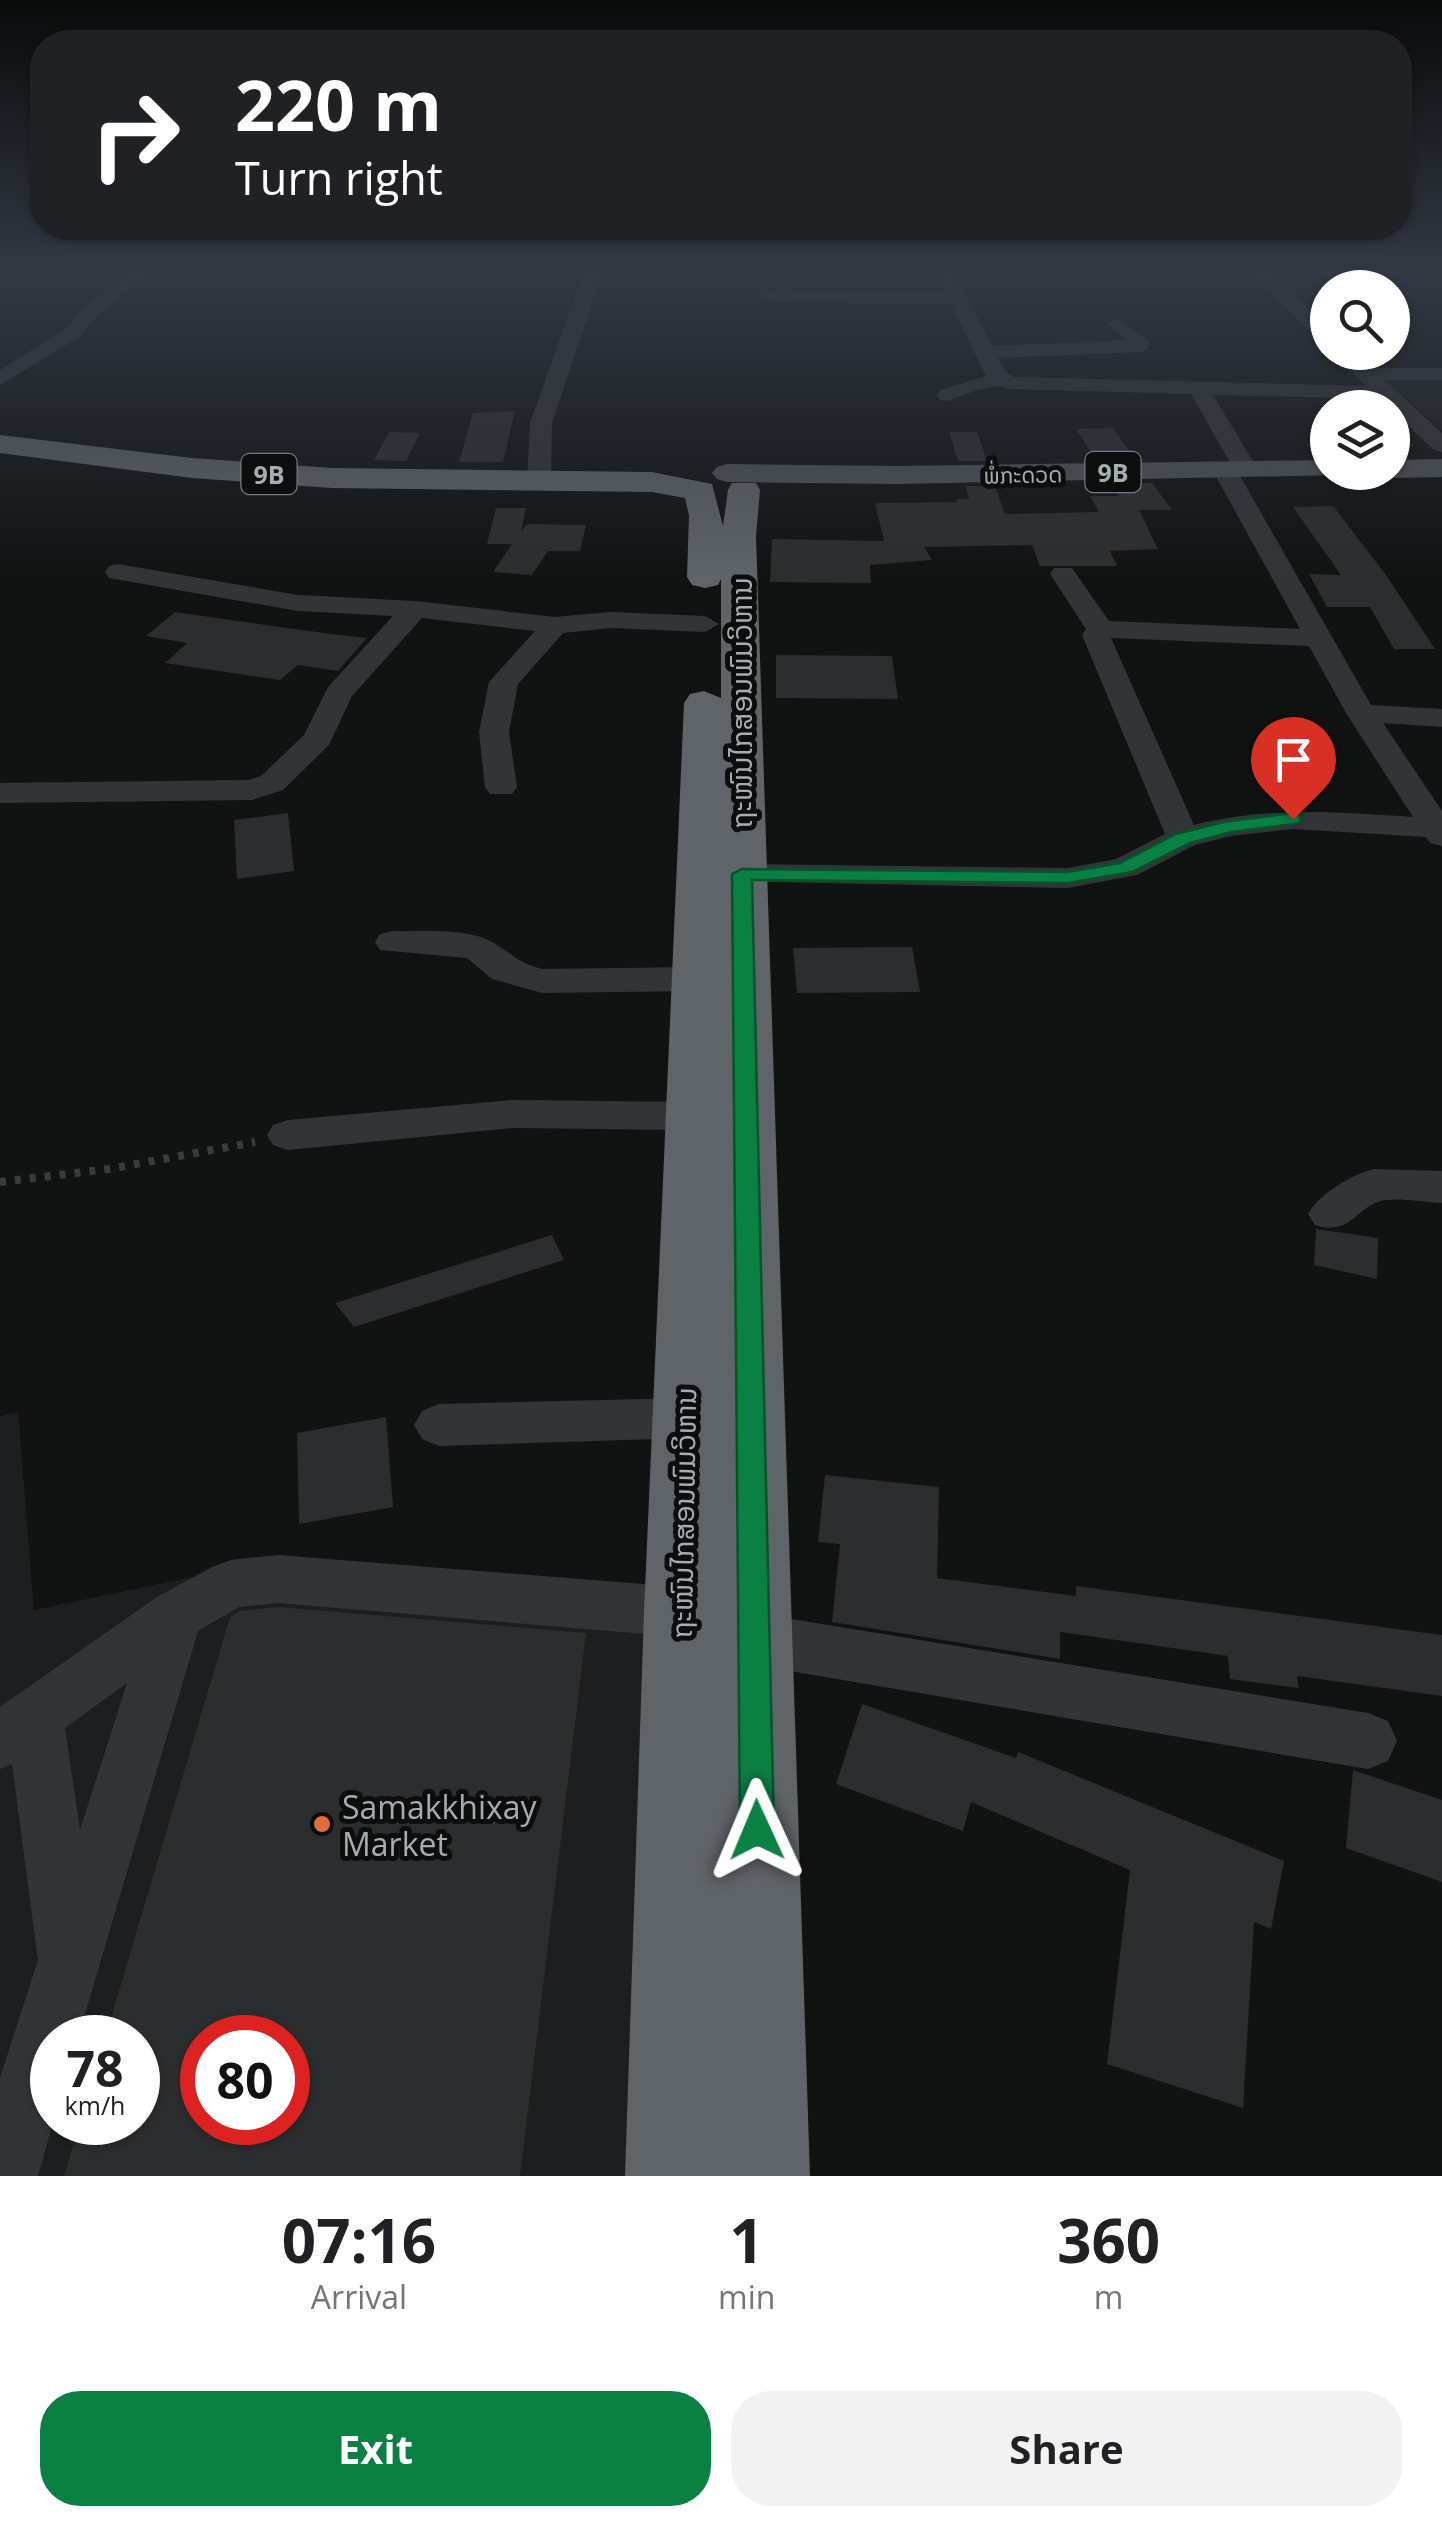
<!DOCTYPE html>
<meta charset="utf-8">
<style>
body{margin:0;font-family:"Open Sans","Noto Sans Lao",sans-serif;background:#f2f2f2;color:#202124;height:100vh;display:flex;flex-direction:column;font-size:38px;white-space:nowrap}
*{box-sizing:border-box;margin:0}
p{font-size:32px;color:#757577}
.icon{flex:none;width:55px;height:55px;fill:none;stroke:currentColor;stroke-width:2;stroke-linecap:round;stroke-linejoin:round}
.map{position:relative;height:2176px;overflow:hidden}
.details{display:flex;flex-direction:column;background:#fff;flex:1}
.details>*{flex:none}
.hud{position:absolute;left:30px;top:30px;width:1382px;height:210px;border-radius:40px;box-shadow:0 2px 8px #0004;background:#202124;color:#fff;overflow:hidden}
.tools{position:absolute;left:1310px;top:270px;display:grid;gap:20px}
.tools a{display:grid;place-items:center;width:100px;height:100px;border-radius:50%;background:#fff;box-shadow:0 2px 8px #0004;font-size:50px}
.speed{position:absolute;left:30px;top:2015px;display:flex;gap:20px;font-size:50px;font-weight:700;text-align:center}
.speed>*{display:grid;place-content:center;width:130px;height:130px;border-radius:50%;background:#fff;box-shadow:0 2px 8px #0004;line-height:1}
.speed small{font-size:25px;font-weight:400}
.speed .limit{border:15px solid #d22;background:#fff;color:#111}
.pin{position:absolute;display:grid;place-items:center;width:85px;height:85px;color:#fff;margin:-102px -42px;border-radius:50% 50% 50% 0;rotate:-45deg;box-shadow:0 0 10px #0007}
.pin .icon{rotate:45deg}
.me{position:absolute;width:110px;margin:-55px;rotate:359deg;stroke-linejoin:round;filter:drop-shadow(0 0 8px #0008)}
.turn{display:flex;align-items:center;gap:35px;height:210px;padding:0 40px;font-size:45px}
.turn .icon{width:130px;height:130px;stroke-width:2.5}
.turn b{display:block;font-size:70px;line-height:85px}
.eta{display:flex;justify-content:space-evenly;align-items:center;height:170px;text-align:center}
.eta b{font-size:60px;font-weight:700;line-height:70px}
.primary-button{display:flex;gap:20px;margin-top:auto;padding:20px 40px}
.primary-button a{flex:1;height:115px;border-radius:40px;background:#0b8043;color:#fff;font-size:40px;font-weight:700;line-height:115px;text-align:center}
.primary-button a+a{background:#f2f2f2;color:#202124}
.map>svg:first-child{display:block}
.built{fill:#1d1e1f;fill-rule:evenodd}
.building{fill:#2c2d2e;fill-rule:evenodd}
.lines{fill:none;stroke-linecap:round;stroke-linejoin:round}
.path{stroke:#393c3e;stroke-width:8;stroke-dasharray:6 9;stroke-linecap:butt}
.minor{fill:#323537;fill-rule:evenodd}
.major{fill:#4f5356;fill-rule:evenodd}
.highway{fill:#5f6468;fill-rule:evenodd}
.route{fill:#0b8043;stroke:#07532c;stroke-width:2.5}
.poi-dot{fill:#e36c39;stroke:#0c0d0d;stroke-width:4}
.labels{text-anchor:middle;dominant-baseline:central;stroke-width:10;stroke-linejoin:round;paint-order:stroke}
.far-street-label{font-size:22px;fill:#a4adb2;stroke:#0c0d0d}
.shield{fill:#0c0d0d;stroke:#767d80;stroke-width:2.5}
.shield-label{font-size:25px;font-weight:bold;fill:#a4adb2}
.street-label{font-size:28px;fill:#a4adb2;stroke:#0c0d0d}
.near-poi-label{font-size:32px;fill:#a4adb2;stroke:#0c0d0d;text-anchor:start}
</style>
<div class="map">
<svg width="1442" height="2176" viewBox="0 0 1442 2176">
<rect width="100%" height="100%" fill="#111212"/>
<g class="built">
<polygon points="1382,377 1442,378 1442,430"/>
<path d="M18 1412 34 1610 232 1569 651 1588 633 2176H0V1416ZM52 2038H138V2122H52ZM202 2038H288V2122H202Z"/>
</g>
<g class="building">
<polygon points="515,411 503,462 459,462 473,413"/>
<polygon points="1113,428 1135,459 1096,460 1076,429"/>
<polygon points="389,432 420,433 406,461 374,460"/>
<polygon points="949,432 977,432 987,461 958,461"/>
<polygon points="1111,483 1152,483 1172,510 1139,510 1158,549 1110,551 1117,566 1040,566 1032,545 924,547 932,560 870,565 871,583 770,582 772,539 884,541 875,503 957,502 956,499 969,499 966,486 995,486 1005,514 1099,512 1090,496 1119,496"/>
<polygon points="1333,506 1386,575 1435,649 1394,649 1370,607 1327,607 1309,574 1341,575 1293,507"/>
<polygon points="496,508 526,508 521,532 527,524 586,525 580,551 548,551 532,575 493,572 512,544 487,544"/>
<polygon points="175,612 331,634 367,638 338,671 298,665 280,680 165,663 187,643 146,636"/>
<polygon points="776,655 892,656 898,699 776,698"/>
<polygon points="288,813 294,871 237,879 234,820"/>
<polygon points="912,947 920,992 797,993 793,948"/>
<polygon points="1316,1229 1378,1238 1377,1279 1314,1265"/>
<polygon points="552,1235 564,1260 354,1327 335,1303"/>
<polygon points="386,1417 393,1507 299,1524 297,1433"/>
<polygon points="825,1475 939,1487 937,1578 1076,1596 1076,1586 1442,1635 1442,1696 1297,1676 1299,1688 1230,1679 1228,1656 1060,1632 1060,1659 832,1622 840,1544 818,1542"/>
<path d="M278 1607 586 1633 520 2176H64L80 2122H138V2038H105L230 1617 240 1611ZM202 2038H288V2122H202Z"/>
<polygon points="862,1704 1016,1758 1018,1752 1284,1861 1271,1929 1254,1922 1243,2108 1107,2064 1130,1870 971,1802 963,1831 836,1784"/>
<polygon points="1353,1770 1442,1800 1442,1882 1346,1848"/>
</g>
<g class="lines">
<polyline class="path" points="0,1182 109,1169 255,1142"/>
<g class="minor">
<polygon points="130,272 150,272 93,320 81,336 0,385 0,370 67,328 79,312"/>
<polygon points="540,272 602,273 552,423 551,480 539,487 527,480 530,423 582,278 549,277"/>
<path d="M936 272H954L992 346 1127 340 1107 324 1117 318 1150 341 1147 350 1140 352 998 358 1005 371 1014 377 1366 386 1332 352H1354L1371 368H1442V380H1385L1442 433V452L1434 450 1380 399 1213 395 1259 471 1255 476H1240L1371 705 1442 709V727L1383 723 1442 811V846L1430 843 1426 837 1293 829 1231 836 1195 845 1137 875 1068 888 730 881 725 874 730 867 742 864 1068 868 1116 859 1165 834 1082 635 1086 629 1050 574 1054 568H1072L1109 621 1300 629 1213 471 1217 466H1232L1191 394 1009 389 999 386 977 390 948 401 940 400 937 395 940 390 986 376 951 304 770 302 761 296 770 290 946 292ZM1111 638 1309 646 1346 713 1413 817C1338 812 1268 806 1194 825Z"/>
<polygon points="1250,272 1269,272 1328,327 1328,344 1321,342"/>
<polygon points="118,564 298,595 415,601 555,617 610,612 705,616 719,624 705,632 610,628 563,633 518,684 509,732 517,787 512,794 490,794 485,787 479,732 489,682 535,631 422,618 352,696 329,745 283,790 252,800 0,803 0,783 249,780 261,776 304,735 328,687 393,616 298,611 109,578 105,572 109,566"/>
<path d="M393 931C424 932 467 927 494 943 514 955 518 963 542 969L696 967 709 971 715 979 709 987 696 991 542 993 492 979 467 958 380 950 375 942 380 934Z"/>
<polygon points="512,1100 692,1102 706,1106 712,1116 706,1126 692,1130 512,1128 288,1150 273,1145 267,1135 273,1125 288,1120"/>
<path d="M1374 1169 1442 1171V1203C1424 1202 1403 1198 1386 1200 1356 1204 1353 1237 1315 1225L1308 1214C1320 1193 1351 1175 1374 1169Z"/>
<polygon points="686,1398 703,1404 710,1418 703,1432 686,1438 439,1446 422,1439 414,1425 422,1411 439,1404"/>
<path d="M278 1555 681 1587 700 1594 708 1612 700 1630 681 1637 278 1603 239 1607 198 1631 78 2038H52L53 2122 38 2176H0V2078L38 1960 12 1764 0 1769V1707L157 1597 212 1567 231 1560ZM127 1683 80 1830 65 1728Z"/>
<polygon points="754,1613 1368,1713 1388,1721 1397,1741 1388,1761 1368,1769 754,1665 735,1657 727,1639 735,1621"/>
</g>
<g class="major">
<polygon points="1442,459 1442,477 1392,478 1380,472 1392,472 1392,460"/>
<polygon points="1328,460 1328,472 1340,472 1338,475 898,484 727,482 717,479 712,473 717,467 727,464 898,466"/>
</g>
<polygon class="highway" points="0,435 192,458 332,468 652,472 712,484 723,526 728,490 732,483 756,483 760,490 756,536 810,2176 625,2176 644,1612 684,703 690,694 704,691 721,698 721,579 718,585 705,588 692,585 687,577 689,515 685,498 652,492 332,488 192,478 0,453"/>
</g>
<linearGradient id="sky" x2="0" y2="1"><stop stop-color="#090a0a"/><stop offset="0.47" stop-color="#323944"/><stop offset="1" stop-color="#323944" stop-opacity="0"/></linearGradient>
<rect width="1442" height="577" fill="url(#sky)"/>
<polygon class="route" points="1293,813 1300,815 1300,823 1231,832 1190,843 1132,872 1068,883 752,880 774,1830 769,1843 757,1848 745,1843 740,1830 732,874 742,869 1068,872 1120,863 1176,834 1224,822"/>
<circle class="poi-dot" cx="322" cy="1824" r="10"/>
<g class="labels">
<g class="far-street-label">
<text transform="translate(1023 474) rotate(-1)">ພໍ່ກະດວດ</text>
</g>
<g class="shield">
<rect x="1085.5" y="452" width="55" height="40" rx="8"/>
<rect x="241.5" y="454" width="55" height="40" rx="8"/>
</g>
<g class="shield-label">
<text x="1113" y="472">9B</text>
<text x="269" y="474">9B</text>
</g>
<g class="street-label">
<text transform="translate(741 703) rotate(-90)">ຖະໜົນໄກສອນພົມວິຫານ</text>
<text transform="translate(683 1513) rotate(-89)">ຖະໜົນໄກສອນພົມວິຫານ</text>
</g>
<g class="near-poi-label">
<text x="342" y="1806">Samakkhixay<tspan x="342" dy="37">Market</tspan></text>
</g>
</g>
</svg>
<div class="tools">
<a><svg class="icon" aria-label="search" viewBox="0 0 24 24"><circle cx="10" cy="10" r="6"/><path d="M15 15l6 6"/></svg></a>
<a><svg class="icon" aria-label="layers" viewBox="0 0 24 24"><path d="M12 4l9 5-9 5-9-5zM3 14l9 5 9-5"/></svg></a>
</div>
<div class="speed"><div>78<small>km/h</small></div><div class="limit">80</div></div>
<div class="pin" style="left:1293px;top:819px;background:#d93025"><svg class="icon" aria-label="arrive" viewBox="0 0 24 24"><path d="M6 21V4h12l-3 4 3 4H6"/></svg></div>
<svg class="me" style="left:757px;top:1830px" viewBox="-20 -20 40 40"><path d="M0-17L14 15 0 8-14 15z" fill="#0b8043" stroke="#fff" stroke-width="4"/></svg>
<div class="hud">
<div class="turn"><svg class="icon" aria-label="right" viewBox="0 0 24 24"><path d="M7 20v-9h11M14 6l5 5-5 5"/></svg><div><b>220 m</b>Turn right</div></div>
</div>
</div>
<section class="details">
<div class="eta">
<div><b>07:16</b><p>Arrival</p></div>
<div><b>1</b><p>min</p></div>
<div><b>360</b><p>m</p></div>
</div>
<div class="primary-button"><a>Exit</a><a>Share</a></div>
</section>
